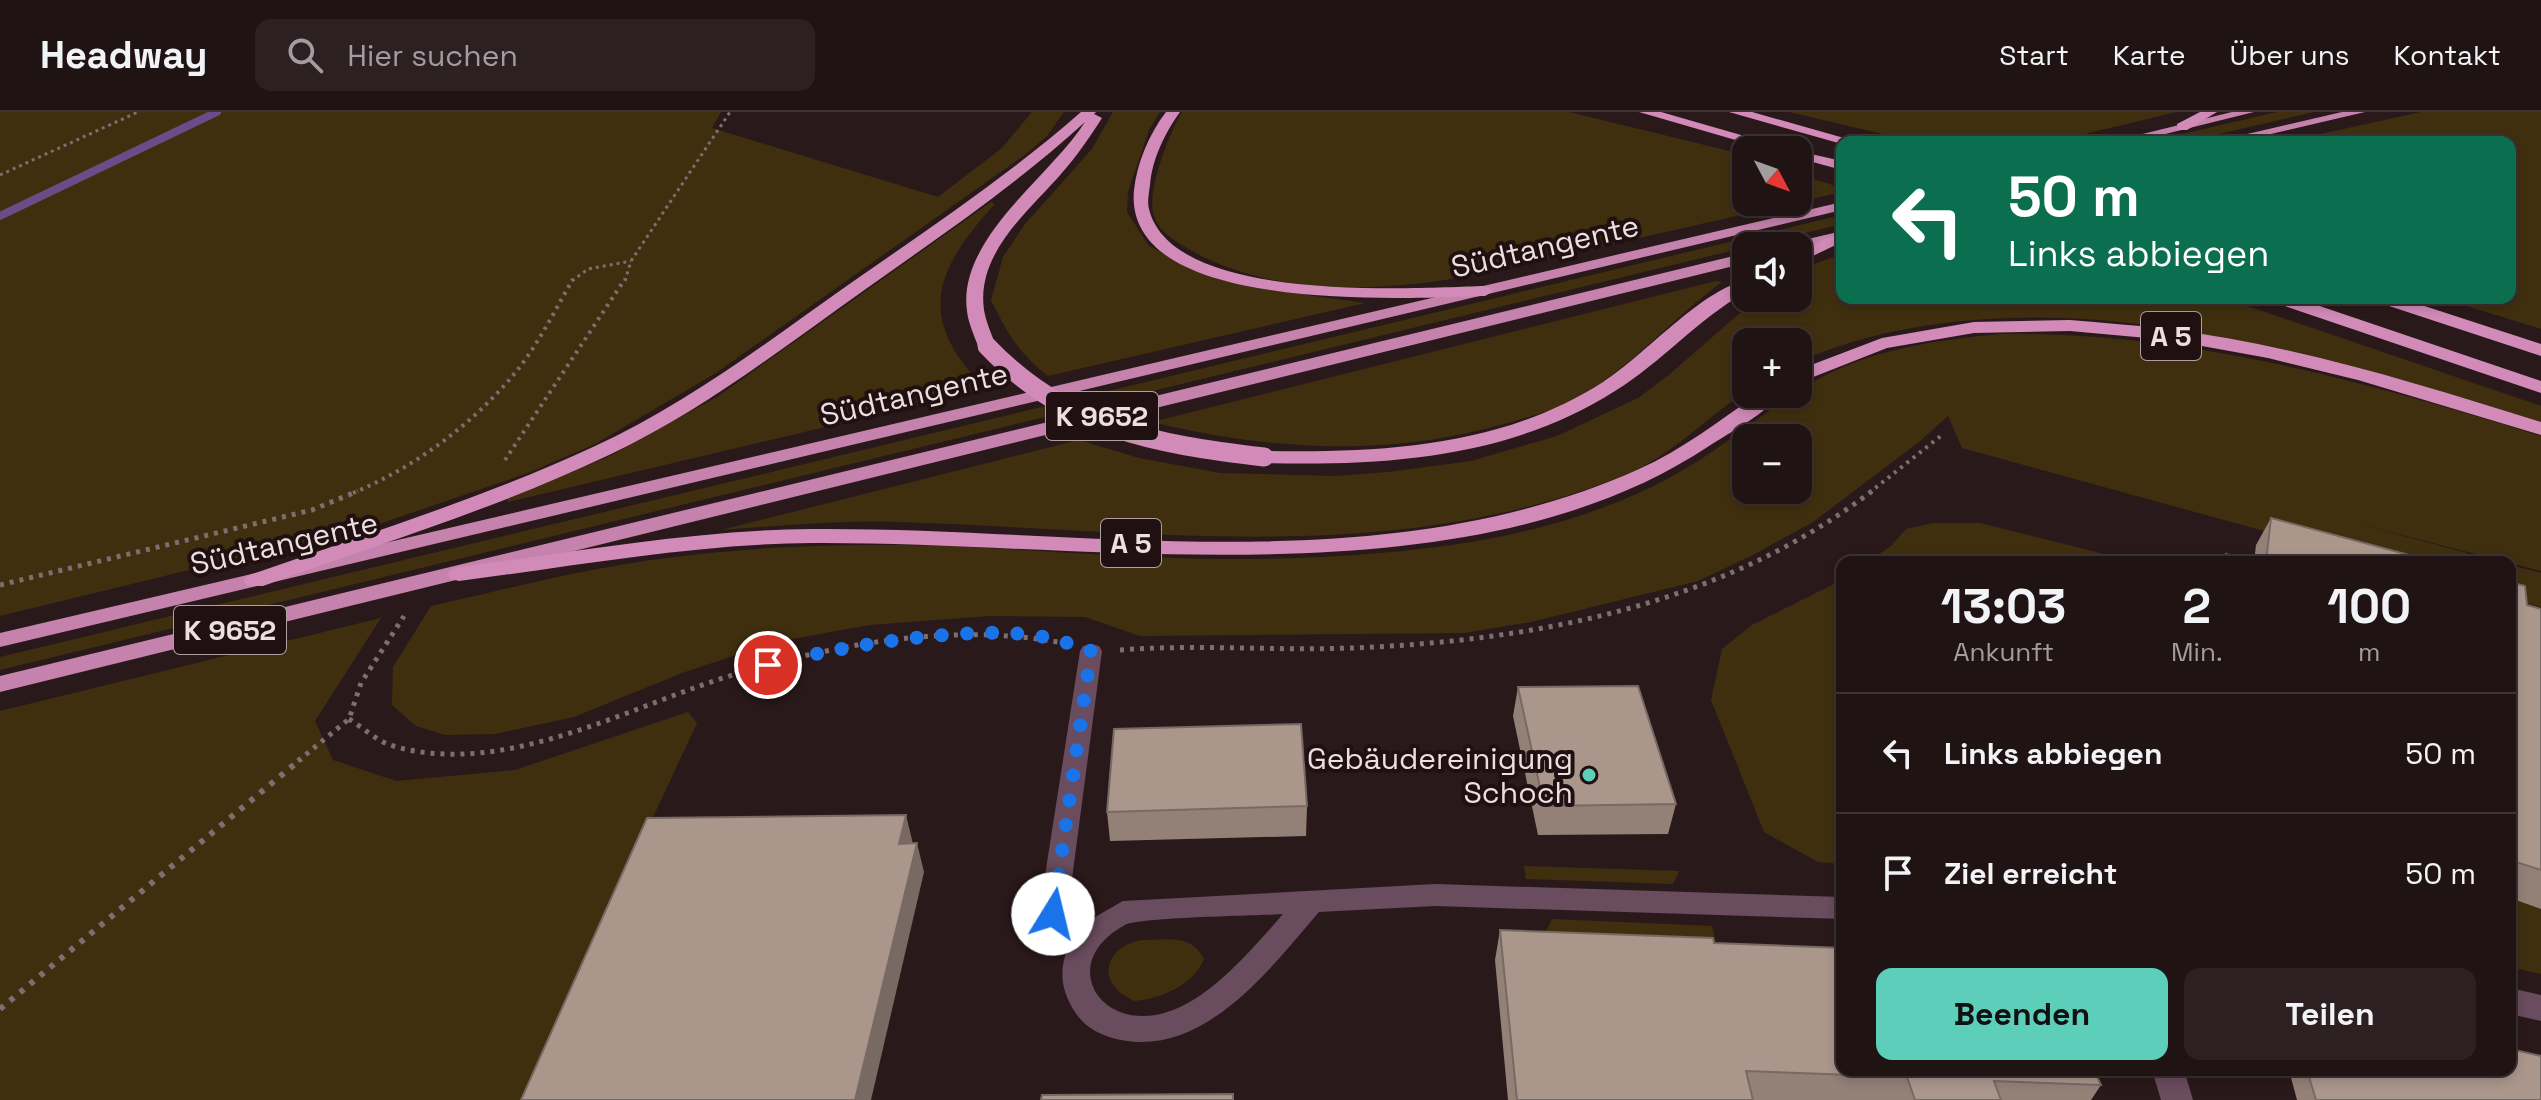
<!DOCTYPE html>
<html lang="de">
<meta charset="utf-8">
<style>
body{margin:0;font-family:"Space Grotesk",sans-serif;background:#2d2022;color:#f1f3f6;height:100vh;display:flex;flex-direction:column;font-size:30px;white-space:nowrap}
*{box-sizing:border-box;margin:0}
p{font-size:26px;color:#a29ea0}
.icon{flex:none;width:44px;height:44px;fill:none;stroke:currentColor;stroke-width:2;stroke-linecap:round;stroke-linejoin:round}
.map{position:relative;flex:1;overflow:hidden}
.panel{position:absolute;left:1836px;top:444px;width:680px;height:520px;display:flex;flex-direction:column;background:#201314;border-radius:16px;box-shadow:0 4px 12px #0003,0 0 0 2px #3d3234}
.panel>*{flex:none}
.guide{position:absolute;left:1836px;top:24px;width:680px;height:168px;border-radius:16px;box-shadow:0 4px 12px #0003,0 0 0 2px #3d3234;background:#0b6e4f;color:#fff;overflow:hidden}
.needle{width:52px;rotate:131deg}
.controls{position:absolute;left:1732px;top:24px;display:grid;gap:16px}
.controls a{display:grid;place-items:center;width:80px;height:80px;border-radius:16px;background:#201314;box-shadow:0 4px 12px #0003,0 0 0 2px #3d3234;font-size:40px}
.pin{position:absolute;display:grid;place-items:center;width:68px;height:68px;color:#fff;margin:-34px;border:4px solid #fff;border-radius:50%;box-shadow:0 2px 8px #0007}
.me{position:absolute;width:88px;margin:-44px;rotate:9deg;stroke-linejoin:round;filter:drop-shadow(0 0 6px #0008)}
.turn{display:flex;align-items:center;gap:28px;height:168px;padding:0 40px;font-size:36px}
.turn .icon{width:104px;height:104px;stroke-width:2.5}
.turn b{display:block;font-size:56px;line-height:68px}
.eta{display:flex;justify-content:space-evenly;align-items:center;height:136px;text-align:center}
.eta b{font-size:48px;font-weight:800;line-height:56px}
.button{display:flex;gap:16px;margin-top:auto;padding:16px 40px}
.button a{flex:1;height:92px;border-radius:16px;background:#5dceb9;color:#111;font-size:32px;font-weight:800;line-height:92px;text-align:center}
.button a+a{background:#2d2022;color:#f1f3f6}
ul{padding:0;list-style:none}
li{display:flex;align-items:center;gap:24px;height:120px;padding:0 40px;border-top:2px solid #3d3234}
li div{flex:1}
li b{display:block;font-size:30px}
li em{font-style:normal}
header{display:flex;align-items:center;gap:48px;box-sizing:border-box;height:112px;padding:0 40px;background:#201314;border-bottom:2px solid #3d3234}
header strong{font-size:38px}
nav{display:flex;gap:44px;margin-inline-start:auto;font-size:28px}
.search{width:560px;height:72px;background:#2d2022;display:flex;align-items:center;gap:20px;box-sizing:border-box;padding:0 28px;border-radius:16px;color:#a29ea0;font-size:30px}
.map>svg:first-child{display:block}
.green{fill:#402f0f;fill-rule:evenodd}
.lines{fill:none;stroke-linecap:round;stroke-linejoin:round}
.stream{stroke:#6d4a88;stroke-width:8}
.path-far3{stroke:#7e6e6f;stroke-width:3;stroke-dasharray:3 4;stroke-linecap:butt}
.path-far2{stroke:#7e6e6f;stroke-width:4;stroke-dasharray:3 5;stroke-linecap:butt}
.path-far1{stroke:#7e6e6f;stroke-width:5;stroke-dasharray:4 6;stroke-linecap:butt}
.path{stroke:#7e6e6f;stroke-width:6;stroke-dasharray:5 8;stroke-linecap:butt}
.minor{fill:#694c5e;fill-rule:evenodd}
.trunk{fill:#c482ac;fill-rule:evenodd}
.motorway{fill:#d28bb8;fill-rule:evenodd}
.motorway-bridge{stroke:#d28bb8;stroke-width:19}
.wall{fill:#938178}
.shaded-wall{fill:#786962}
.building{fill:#ab968c;stroke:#786962;stroke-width:2}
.route{stroke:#1a73e8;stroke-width:14;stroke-dasharray:0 25.2}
.poi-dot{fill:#5dceb9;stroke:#201011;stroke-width:3}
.labels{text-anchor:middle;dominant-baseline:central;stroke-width:8;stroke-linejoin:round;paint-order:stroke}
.shield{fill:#201011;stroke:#afa1a1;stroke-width:2}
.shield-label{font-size:28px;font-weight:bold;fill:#ecdfdf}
.street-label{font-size:30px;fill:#ecdfdf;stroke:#201011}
.poi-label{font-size:30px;fill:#ecdfdf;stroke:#201011;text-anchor:end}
</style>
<header>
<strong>Headway</strong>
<div class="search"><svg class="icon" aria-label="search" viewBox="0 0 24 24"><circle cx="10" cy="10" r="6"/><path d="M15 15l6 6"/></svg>Hier suchen</div>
<nav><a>Start</a><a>Karte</a><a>Über uns</a><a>Kontakt</a></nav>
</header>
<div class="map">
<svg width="2541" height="988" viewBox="0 0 2541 988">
<rect width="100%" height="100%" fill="#2a191a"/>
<g class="green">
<polygon points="0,0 721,0 712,16 938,85 1002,36 1032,0 1064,0 1047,24 1026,42 716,261 595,332 528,361 379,412 0,504"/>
<path d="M1113 0H1160L1149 18 1128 80 1127 100 1149 134 1172 146 1251 175 1365 191 1048 264C1019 242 1006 219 991 188L1003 145 1025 112 1092 37Z"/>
<path d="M1182 0H1569L1746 43V90H1798V62L1842 76V80L1481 162C1388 179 1281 187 1194 140 1180 132 1159 121 1154 104 1146 79 1169 22 1182 0Z"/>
<polygon points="1789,0 2176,0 2052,30 1917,30"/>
<polygon points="2277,0 2314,0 2184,30 2148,30"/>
<polygon points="2421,0 2541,0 2541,217 2441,186 2510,186 2510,30 2284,30"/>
<path d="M991 90 995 92C933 159 916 208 986 277L508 390 507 387 608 345 717 285Z"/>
<polygon points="1842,103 1842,112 0,558 0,545"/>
<path d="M1842 142V186H2224L2541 294V310C2465 287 2389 268 2311 250 2272 240 2233 230 2193 221 2070 196 1913 198 1798 250V230H1746V280C1705 306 1673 343 1627 362 1393 458 1141 417 897 410 838 408 779 414 721 418L1079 328 1139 346 1220 361 1335 364 1388 360 1471 349 1557 324 1638 286 1670 262 1757 186H1798V158Z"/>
<path d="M1716 169 1722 170C1672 206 1629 258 1575 287 1554 298 1530 305 1507 311 1388 346 1267 338 1152 310Z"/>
<path d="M1999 222C2186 219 2364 269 2541 324V459L2352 410 2500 450H2377L1962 336 1948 304 1919 330 1813 410 1751 444 1698 469 1531 510 1464 521 1140 524 1085 505 989 504 870 513 775 530 682 561 574 605 495 622 445 623 416 614 392 593 393 555 431 494C481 483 531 470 582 460 686 439 792 432 898 433 974 433 1051 441 1127 444 1241 450 1363 448 1477 429 1553 416 1632 391 1698 349 1744 320 1785 282 1832 260 1885 235 1942 228 1999 222ZM1746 326H1798V378H1746Z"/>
<polygon points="1933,411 1980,411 2136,450 1868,450 1891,434 1906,417"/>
<polygon points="2510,453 2541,461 2541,495 2510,487"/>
<polygon points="1842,468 1842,752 1818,750 1764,720 1711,588 1722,537 1752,513"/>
<polygon points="381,506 315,609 333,648 396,669 515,658 688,600 697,611 521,988 0,988 0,599"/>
<polygon points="1524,754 1679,759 1673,772 1526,767"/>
<polygon points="2510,786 2541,797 2541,862 2510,855"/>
<polygon points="1552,807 1712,814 1716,830 1544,823"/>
<path d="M1141 828C1166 828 1191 821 1204 847 1193 873 1162 886 1135 889 1097 873 1101 837 1141 828Z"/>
</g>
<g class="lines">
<polyline class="stream" points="0,104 217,0"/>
<g class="path-far3">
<polyline points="0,63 138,0"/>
<polyline points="572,169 588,157 631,149"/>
<polyline points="625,169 631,149 730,0"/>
</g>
<g class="path-far2">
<polyline points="505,348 625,167"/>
<path d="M353 381C415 355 472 313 515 261 538 233 555 198 573 167"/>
<polyline points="1869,381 1942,323"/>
</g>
<g class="path-far1">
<polyline points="0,473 312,398 358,379"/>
<path d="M1120 538C1197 532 1274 539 1351 536 1535 529 1723 493 1872 379"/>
<path d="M349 607C362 615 376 628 390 633 506 669 635 590 746 559 847 530 958 511 1063 531"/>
<polyline points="298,649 349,607 361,571 404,504"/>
</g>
<polyline class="path" points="0,897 301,647"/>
<g class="minor">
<path d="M1091 532 1099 534 1102 539 1068 797 1088 809 1123 789 1435 772 1842 785V807L1435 794 1319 800C1270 857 1202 948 1116 927 1097 922 1083 914 1073 897 1059 874 1059 851 1072 828L1043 810 1039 802 1080 539 1083 534ZM1283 802C1255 834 1214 883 1173 898 1102 926 1054 851 1125 813 1141 805 1257 804 1283 802Z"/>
<polygon points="2510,876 2541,883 2541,909 2510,902"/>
<polygon points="2152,958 2184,958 2193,988 2161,988"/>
</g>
<g class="trunk">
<polygon points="2232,0 2254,0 2133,30 2110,30"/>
<polygon points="2342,0 2365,0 2237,30 2213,30"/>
<polygon points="1842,90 1842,98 0,535 0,521"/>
<polygon points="1842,119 1842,127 1798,138 1798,134 1789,134 1791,131"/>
<polygon points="1746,141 1746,151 0,580 0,564"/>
</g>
<g class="motorway">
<path d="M1081 0H1096L1094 2 1102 6C1089 26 1077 44 1061 62 1028 100 976 141 984 198 986 210 992 223 996 234L994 238H980L978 234C974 223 968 210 967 199 957 127 1050 65 1085 10 1016 73 939 125 863 179 781 237 701 300 609 343 498 396 379 432 263 474H247L243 469 247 464C363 423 481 387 593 335 685 293 766 231 848 173 927 118 1008 64 1081 0Z"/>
<path d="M1166 0H1180C1165 21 1152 47 1150 73 1149 81 1147 90 1149 97 1172 192 1412 176 1485 174L1494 179 1485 184C1409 186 1122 204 1134 78 1137 51 1149 22 1166 0Z"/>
<polygon points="1639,0 1661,0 1793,38 1842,49 1842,58 1798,46 1798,38 1770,38"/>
<polygon points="1729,0 1752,0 1858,30 1842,32"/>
<polygon points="2200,0 2217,0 2187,18 2177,18 2177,12"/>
<polygon points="1842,119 1842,130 1798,151 1798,140"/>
<path d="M1746 168V180C1698 207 1662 250 1615 279 1510 346 1386 354 1264 351L1254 345 1264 339C1382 341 1502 335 1603 270 1645 243 1700 179 1746 168Z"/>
<polygon points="2270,186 2296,186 2541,269 2541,281 2273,190"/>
<polygon points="2374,186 2400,186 2541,232 2541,244 2377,190"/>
<path d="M2070 208C2102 211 2135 213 2167 217 2295 233 2419 272 2541 310V323L2358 268 2268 246 2169 228 2070 219 1974 221 1887 236 1798 271V258L1882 226 1974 210Z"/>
<path d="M1758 282H1781C1763 303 1732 319 1709 334 1467 495 1089 429 812 431 694 432 576 454 459 469L451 467 447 462 451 457 459 455C576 440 694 418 812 417 1085 415 1381 473 1639 357 1682 338 1720 308 1758 282Z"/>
</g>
<path class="motorway-bridge" d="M987 234C1066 317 1154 332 1264 345"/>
</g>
<g class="wall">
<polygon points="2271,406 2435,450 2254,450 2256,433"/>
<polygon points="2510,470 2527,493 2541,497 2541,797 2510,786"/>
<polygon points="1518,575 1676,692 1668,722 1538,723 1513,604"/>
<polygon points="1307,694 1306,724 1110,729 1107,700"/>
<polygon points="1500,818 1714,831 1842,958 2101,973 2091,988 1508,988 1495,848"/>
<polygon points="2289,958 2510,958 2541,988 2297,988"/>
</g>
<g class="shaded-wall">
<polygon points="906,703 913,732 899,732"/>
<polygon points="917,731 924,760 871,988 855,988"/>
</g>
<g class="building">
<polygon points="2271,406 2435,450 2266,450"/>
<polygon points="2226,442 2253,450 2225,450"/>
<polygon points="2510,470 2525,474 2527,493 2541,497 2541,758 2510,748"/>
<polygon points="1638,574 1676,692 1544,694 1518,575"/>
<polygon points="1301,612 1307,694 1107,700 1114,617"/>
<polygon points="906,703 899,732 917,731 855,988 521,988 647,706"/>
<polygon points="1500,818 1713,826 1714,831 1842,836 1842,958 2094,958 2101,973 1994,969 2001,988 1915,988 1907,965 1746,959 1753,988 1517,988"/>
<polygon points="2510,937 2541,944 2541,988 2316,988 2307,958 2510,958"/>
<polygon points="1233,982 1233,988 1041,988 1042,983"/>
</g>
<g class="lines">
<path class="route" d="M768 553C837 535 975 511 1044 525 1060 528 1076 534 1091 539L1053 802"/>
</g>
<circle class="poi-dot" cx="1589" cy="663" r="8"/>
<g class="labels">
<g class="shield">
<rect x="2141" y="200" width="60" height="48" rx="6"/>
<rect x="1046" y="280" width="112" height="48" rx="6"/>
<rect x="1101" y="407" width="60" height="48" rx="6"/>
<rect x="174" y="494" width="112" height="48" rx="6"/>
</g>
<g class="shield-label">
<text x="2171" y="224">A 5</text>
<text x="1102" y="304">K 9652</text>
<text x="1131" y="431">A 5</text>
<text x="230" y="518">K 9652</text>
</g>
<g class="street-label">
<text transform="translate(1545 134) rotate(-13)">Südtangente</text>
<text transform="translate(914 282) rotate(-13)">Südtangente</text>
<text transform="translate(284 431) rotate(-13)">Südtangente</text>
</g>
<g class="poi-label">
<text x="1573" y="646">Gebäudereinigung<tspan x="1573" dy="34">Schoch</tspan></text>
</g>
</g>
</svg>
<div class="controls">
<a><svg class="needle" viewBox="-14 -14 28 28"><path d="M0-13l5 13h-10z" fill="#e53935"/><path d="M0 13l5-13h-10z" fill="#a29ea0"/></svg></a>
<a><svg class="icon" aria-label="sound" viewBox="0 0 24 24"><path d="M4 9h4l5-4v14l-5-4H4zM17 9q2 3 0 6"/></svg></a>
<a>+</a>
<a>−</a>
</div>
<div class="pin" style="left:768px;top:553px;background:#d93025"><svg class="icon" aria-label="arrive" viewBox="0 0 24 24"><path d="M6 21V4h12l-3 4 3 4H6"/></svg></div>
<svg class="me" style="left:1053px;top:802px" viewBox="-20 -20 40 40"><circle r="19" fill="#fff"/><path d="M0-13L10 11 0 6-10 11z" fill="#1a73e8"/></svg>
<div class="guide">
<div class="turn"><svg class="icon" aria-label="left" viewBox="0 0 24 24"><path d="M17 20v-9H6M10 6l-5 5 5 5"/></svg><div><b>50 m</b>Links abbiegen</div></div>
</div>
<section class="panel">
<div class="eta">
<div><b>13:03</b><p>Ankunft</p></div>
<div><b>2</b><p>Min.</p></div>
<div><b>100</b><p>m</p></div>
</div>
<ul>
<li><svg class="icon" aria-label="left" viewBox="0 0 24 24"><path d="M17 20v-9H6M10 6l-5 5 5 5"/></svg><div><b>Links abbiegen</b></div><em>50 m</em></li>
<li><svg class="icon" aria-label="arrive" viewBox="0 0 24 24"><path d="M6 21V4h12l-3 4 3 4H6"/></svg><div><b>Ziel erreicht</b></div><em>50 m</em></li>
</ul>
<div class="button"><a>Beenden</a><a>Teilen</a></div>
</section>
</div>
